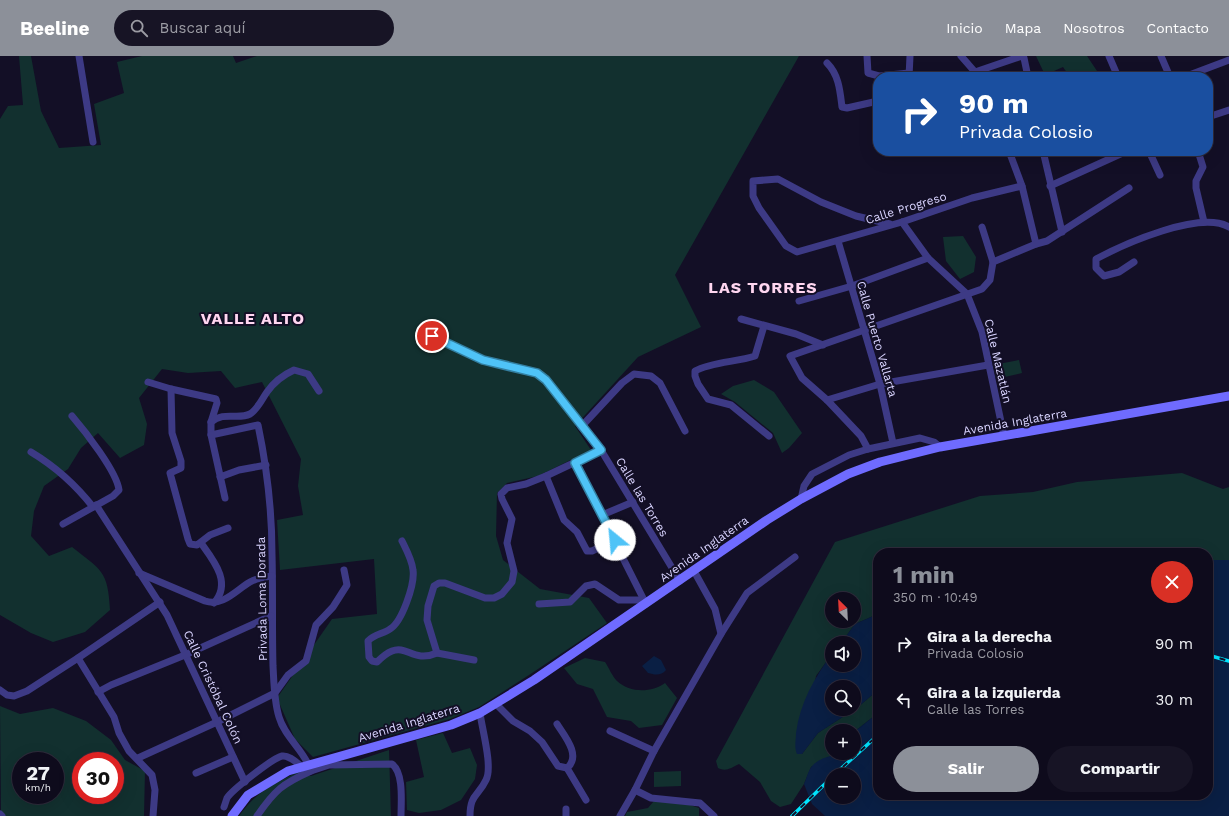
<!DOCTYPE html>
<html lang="es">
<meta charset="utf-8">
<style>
body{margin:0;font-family:"Work Sans",sans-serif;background:#171425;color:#f1f3f6;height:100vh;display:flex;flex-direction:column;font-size:15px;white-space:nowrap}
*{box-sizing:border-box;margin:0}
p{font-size:13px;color:#9b9ba3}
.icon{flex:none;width:22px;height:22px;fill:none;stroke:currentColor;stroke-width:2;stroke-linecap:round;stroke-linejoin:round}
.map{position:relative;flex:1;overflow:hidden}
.panel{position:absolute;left:873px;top:492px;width:340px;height:252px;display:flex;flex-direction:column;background:#0e0b1c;border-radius:16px;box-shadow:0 4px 16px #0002,0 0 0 1px #2e2b3b}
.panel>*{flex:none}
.top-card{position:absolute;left:873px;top:16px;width:340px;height:84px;border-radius:16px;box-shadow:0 4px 16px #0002,0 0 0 1px #2e2b3b;background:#1a4fa0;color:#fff;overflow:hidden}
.needle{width:26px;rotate:336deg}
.fabs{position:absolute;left:825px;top:536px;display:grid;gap:8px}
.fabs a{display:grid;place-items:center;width:36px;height:36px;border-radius:50%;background:#0e0b1c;box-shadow:0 4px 16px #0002,0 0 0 1px #2e2b3b;font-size:20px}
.speed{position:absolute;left:12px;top:696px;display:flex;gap:8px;font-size:20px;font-weight:700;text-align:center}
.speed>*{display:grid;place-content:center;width:52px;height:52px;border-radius:50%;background:#0e0b1c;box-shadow:0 4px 16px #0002,0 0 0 1px #2e2b3b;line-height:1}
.speed small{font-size:10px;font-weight:400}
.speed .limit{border:6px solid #d22;background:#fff;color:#111}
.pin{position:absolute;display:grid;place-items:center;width:34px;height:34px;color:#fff;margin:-17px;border:2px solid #fff;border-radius:50%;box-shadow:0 1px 4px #0007}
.me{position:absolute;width:44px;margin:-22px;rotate:332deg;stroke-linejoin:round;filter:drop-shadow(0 0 3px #0008)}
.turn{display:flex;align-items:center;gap:14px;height:84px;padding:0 20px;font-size:18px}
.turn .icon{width:52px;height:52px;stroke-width:2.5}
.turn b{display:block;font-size:28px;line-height:34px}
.round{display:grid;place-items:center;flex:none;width:42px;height:42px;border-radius:21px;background:#171425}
.summary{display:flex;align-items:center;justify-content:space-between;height:68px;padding:0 20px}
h1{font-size:24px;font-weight:700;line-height:30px;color:#8c9099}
.cta{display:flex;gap:8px;margin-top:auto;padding:8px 20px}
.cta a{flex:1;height:46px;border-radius:24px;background:#8c9099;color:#fff;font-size:16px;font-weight:700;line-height:46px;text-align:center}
.cta a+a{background:#171425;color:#f1f3f6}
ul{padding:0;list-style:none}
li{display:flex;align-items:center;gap:12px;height:56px;padding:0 20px}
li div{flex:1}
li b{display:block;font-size:15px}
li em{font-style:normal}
header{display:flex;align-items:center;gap:24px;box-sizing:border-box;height:56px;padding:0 20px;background:#8c9099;color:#fff}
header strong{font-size:19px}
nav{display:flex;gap:22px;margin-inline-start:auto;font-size:14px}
.search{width:280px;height:36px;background:#171425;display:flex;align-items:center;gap:10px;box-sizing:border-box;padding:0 14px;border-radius:22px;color:#9b9ba3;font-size:15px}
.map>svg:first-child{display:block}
.green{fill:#12302f;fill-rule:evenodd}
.water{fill:#0a1f44;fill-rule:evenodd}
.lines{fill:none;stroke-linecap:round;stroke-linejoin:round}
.minor{stroke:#3d3a85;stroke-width:7}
.secondary{stroke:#6f6bff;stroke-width:9}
.rail-casing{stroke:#00e5ff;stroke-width:3.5}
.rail{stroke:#130f26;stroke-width:2;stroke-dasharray:6;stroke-linecap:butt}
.route-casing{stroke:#337fa1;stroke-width:10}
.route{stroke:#4fc3f7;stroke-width:7}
.labels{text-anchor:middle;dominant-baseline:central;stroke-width:4;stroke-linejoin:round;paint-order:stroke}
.street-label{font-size:12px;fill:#d9d4ff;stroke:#130f26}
.district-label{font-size:16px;font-weight:bold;letter-spacing:1px;fill:#ffd6f0;stroke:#130f26}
</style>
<header>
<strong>Beeline</strong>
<div class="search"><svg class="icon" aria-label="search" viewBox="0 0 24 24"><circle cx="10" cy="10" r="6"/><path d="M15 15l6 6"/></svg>Buscar aquí</div>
<nav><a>Inicio</a><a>Mapa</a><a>Nosotros</a><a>Contacto</a></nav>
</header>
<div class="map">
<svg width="1229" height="760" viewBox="0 0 1229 760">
<rect width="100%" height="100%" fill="#130f26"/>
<g class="green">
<path d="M19 0H31L41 55 59 92 101 89 94 48 124 37 117 6 142 0H233L236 7 257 0H799L675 219 701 271 638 301 575 370 591 394 538 420 507 427 497 437 496 480 503 504 540 533 589 542 607 567 529 619 479 651 450 663 313 701 295 683 277 642 332 563 377 558 374 503 280 514 277 464 303 459 298 430 301 403 262 326 235 332 221 315 188 317 162 313 139 342 147 368 144 389 120 402 98 377 81 392 68 413 44 430 34 455 31 480 49 500 72 491C101 514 108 514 110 554L85 576 53 586 31 577 0 559V63L8 50 23 49Z"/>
<polygon points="1036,0 1087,0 1101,21 1086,21 1084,17 1070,21 1063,11 1045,19"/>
<polygon points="963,180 976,201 974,216 960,223 946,205 943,181"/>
<polygon points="1019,304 1022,317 996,323 993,309"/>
<polygon points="754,324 774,336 802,377 789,392 782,397 773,377 735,346 721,338 733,330"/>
<path d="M1182 417 1223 433 1229 431V504H1212L1208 505V497H1174L1171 495 1158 497 1150 492C1140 497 1133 499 1124 491L1085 494 1075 497H878V558L855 568 841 587H832V598L816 620 802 698 818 677 858 651 878 634V657L854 676 832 675V697H838L827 702 811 711 804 728 791 748 780 751 771 745 760 726 739 708C731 712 726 716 718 712L716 705 835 486 980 440 1033 436 1077 426ZM832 543H854V565H832Z"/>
<path d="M585 602 605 606C609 612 612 620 617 625 630 637 651 637 665 627L677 642 662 669 639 672 631 665 607 661 593 633 577 628 564 612Z"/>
<path d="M0 650 20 658 53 652 86 665 111 684 125 704 145 715 144 760H1ZM21 705H55V739H21ZM81 705H115V739H81Z"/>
<polygon points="443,677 452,697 470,692 477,709 475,723 461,744 441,754 419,757 407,754 406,726 424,721 416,684"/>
<path d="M389 694 391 760H239C257 735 272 729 298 716L311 720Z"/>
<polygon points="681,715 681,730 654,731 654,716"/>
<polygon points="654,745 690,749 699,752 699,760 625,760 627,756 648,752"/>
</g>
<g class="water">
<polygon points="1124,491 1130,496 1139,497 1075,497 1085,494"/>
<polygon points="1150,492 1158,497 1171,495 1174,497 1140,497"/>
<path d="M1212 504H1229V760H825L812 748 804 728C806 724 807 718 810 713 817 700 841 697 854 697V676L878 657V739H1208V505ZM832 719H854V741H832Z"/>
<path d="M878 558V634L858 651 818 677 802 698H797C794 691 796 684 796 677 800 647 814 622 832 598V609H854V587H841L855 568ZM832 631H854V653H832Z"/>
<path d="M654 600 661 604 666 614C661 620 655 619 648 617L642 610Z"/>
</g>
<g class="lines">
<g class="minor">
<polyline points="79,0 93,86"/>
<polyline points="867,0 868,17 879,20 909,17"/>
<polyline points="961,0 975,16 977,21"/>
<polyline points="1109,0 1118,21"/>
<polyline points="1161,0 1170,21"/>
<path d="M827 7C839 19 840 35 842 51L847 52 878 45"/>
<polyline points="975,16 1022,0 1024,2 1028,21"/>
<polyline points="909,21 910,0"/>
<polyline points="1184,21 1229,4"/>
<polyline points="1208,61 1229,54"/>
<polyline points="1009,95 1022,130 1036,188"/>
<polyline points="1043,95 1062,176"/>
<polyline points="1149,95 1160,119"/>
<polyline points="1198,95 1203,111 1196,125 1196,132 1204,166"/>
<polyline points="1050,130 1127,95"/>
<polyline points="902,166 928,202 967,238 982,276 1004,380"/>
<polyline points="890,168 856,160 821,146 778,123 753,125 753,140 759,152 786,190 797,196 902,166 972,142 1022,130"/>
<polyline points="982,171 993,206"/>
<polyline points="838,185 880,328 893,387"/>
<path d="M1134 206 1119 216 1104 220 1096 212V203C1124 188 1200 154 1229 171"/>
<polyline points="799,245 852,230 928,202"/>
<polyline points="741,263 796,278 823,289"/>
<path d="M764 270 755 300C737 306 711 306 695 315V320L698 328 708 343 731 349 769 380"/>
<polyline points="432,280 483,304 537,317 546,324 601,394 680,525"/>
<polyline points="148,326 171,333 216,343 217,347 211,366 211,379 225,442"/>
<polyline points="171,333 172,377 181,405 181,412 170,417 188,483 190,488 197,489 210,479 228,472"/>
<polyline points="827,344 880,328 988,309"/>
<path d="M211 366C224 355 238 364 250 358 258 353 262 343 267 336 274 326 283 319 294 314L308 318 319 335"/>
<polyline points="581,371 622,327 634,318 651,320 660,327 685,375"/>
<path d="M211 379 258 369C267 412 272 454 272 498 273 536 272 573 273 610 274 627 274 645 279 661 285 682 305 695 311 715L329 709 392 708C404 717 401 746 401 760"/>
<polyline points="868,393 861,380 827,344 802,322 790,300 982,233 990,224 993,206 1036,188 1047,185 1129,132"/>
<path d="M31 396C56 411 75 428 93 451"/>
<polyline points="575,407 646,548"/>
<polyline points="546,420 564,464 577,476 587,495 592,495 615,484"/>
<polyline points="220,421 239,414 266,409"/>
<polyline points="801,443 804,430 812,418 849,399 868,393 920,382 934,386 940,391"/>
<polyline points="96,449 167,559 245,726"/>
<polyline points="602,459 633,446"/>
<path d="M63 468 113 440 119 434C117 416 85 375 72 360"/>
<path d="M402 485C407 495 412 504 413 514 415 528 402 566 390 573 383 578 374 578 368 585L369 601 372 605 377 606C381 602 387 597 392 595 407 589 414 607 437 597L427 564 428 550 434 530 439 527H445L485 542H494L502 538 512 526 514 515 507 487 512 463 502 443 501 438 507 432 526 428 546 420 601 394"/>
<path d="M201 487C214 505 232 527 214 547"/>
<path d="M139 517 205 545C223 551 236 534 250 526 257 522 265 521 272 520"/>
<polyline points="539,548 570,546 586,530 595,528 619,544 644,544"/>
<polyline points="721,578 747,537 795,501"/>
<polyline points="437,597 474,604"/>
<polyline points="78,602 114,661 119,677 129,695 152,719 155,734 153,760"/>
<polyline points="0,634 7,639 14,640 27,635 78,602 160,546"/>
<polyline points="98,636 111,629 185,599 271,560"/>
<polyline points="496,648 513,665 530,675 542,686 558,710 567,712"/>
<path d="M557 668C564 679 582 700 567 712"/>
<polyline points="610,675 654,695"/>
<polyline points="138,702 217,666 275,637 288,619 306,605 316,569 333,551 347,529 344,514"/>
<polyline points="567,712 586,744"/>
<polyline points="196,717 233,701"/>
<polyline points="635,734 651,742 700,747 714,760"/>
<path d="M224 751C225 748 226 745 227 742 232 734 273 702 282 700 289 699 296 706 301 710"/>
<polyline points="566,753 566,760"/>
<polyline points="0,758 2,760"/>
<path d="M257 760C275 734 282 728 311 715"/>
<path d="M470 760C470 738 478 741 486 724 493 711 482 673 480 657"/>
<polyline points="620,760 635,734 654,695 721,578 715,553 694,515"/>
</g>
<polyline class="secondary" points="232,760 248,739 288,715 451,669 480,657 534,624 767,464 801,443 848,418 880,406 940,391 1229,340"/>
<g class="rail-casing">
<g id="rail">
<polyline points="1208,599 1229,605"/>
<polyline points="834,719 878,679"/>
<polyline points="792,760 832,721"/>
</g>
</g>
<use href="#rail" class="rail"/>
</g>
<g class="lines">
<g class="route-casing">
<polyline id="route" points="432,280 483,304 537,317 546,324 601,394 575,407 615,484"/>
</g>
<use href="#route" class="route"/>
</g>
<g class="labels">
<g class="street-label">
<text transform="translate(906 152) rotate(-17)">Calle Progreso</text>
<text transform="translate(877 283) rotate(74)">Calle Puerto Vallarta</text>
<text transform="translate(998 305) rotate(77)">Calle Mazatlán</text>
<text transform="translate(1015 366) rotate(-10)">Avenida Inglaterra</text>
<text transform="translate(642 441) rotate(59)">Calle las Torres</text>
<text transform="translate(704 493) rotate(-35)">Avenida Inglaterra</text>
<text transform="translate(262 543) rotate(-91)">Privada Loma Dorada</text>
<text transform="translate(213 631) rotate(65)">Calle Cristóbal Colón</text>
<text transform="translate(409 667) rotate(-17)">Avenida Inglaterra</text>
</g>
<g class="district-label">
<text x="763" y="231">LAS TORRES</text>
<text x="253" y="262">VALLE ALTO</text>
</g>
</g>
</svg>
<div class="fabs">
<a><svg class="needle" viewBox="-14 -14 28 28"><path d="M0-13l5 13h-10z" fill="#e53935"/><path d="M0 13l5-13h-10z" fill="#9b9ba3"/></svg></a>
<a><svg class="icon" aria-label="sound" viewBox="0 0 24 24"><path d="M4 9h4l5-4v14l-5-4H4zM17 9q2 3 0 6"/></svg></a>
<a><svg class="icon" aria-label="search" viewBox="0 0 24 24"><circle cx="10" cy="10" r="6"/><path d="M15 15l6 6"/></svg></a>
<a>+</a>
<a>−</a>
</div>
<div class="speed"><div>27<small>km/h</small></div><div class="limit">30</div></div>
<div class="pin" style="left:432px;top:280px;background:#d93025"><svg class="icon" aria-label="arrive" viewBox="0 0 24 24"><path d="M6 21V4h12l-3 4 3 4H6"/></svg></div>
<svg class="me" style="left:615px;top:484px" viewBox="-20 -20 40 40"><circle r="19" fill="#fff"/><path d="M0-13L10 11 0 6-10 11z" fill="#4fc3f7"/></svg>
<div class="top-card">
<div class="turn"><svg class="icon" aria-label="right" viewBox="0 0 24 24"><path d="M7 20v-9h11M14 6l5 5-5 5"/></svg><div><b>90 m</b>Privada Colosio</div></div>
</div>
<section class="panel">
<div class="summary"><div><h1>1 min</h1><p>350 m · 10:49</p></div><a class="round" style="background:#d93025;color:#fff"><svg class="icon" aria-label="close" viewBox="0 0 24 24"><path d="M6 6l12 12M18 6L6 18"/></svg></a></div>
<ul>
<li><svg class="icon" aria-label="right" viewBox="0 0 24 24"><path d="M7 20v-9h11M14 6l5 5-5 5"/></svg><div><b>Gira a la derecha</b><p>Privada Colosio</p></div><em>90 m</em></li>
<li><svg class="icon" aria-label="left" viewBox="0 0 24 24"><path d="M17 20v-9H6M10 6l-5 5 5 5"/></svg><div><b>Gira a la izquierda</b><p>Calle las Torres</p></div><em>30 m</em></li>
</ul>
<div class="cta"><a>Salir</a><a>Compartir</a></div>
</section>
</div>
